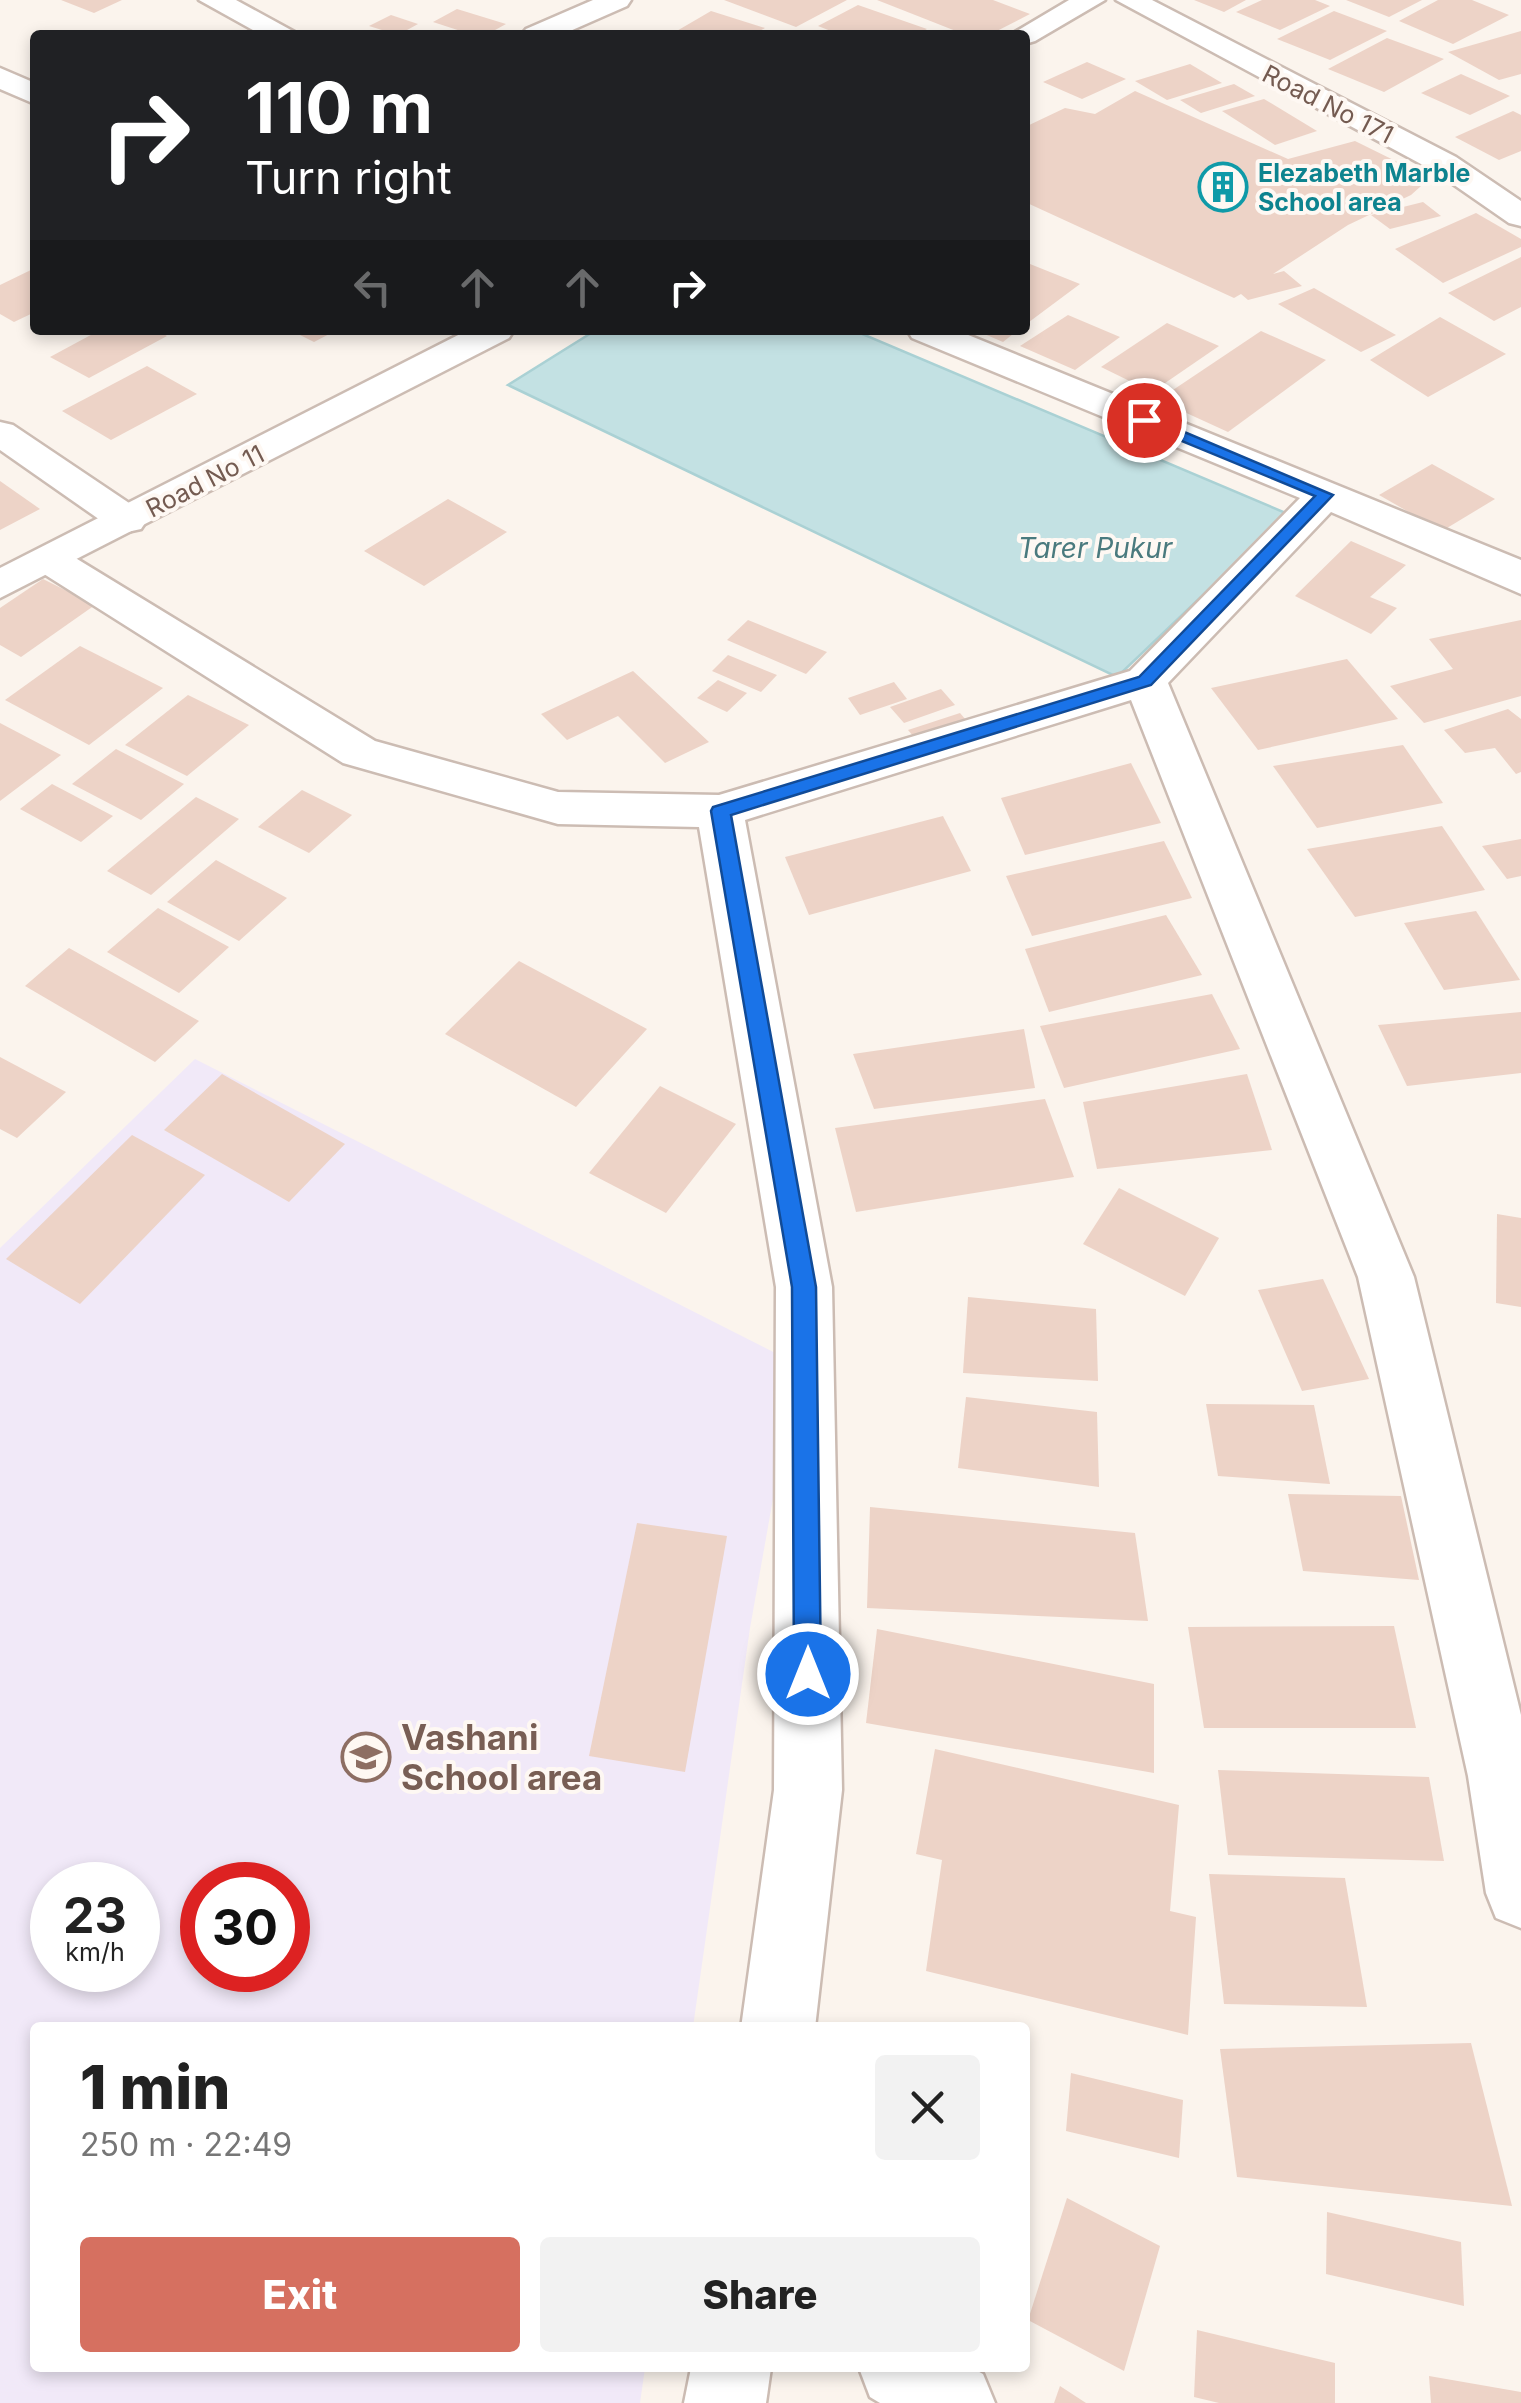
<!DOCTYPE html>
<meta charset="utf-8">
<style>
body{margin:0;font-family:Inter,sans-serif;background:#f2f2f2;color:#222;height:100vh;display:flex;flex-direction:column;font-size:38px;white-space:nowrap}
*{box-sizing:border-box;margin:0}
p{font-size:32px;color:#767676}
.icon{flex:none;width:55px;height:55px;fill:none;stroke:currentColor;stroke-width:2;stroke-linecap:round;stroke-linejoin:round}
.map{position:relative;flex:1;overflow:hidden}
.panel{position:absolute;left:30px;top:2022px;width:1000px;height:350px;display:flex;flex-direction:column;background:#fff;border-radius:10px;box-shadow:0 5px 15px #0003}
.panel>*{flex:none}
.hud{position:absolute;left:30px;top:30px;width:1000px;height:305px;border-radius:10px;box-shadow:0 5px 15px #0003;background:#202124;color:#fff;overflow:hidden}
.speed{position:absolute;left:30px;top:1862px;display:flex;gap:20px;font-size:50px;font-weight:700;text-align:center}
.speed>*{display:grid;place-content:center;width:130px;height:130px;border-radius:50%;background:#fff;box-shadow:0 5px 15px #0003;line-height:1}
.speed small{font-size:25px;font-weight:400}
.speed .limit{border:15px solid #d22;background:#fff;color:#111}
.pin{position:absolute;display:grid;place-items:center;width:85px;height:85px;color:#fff;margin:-42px;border:5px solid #fff;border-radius:50%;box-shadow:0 2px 10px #0007}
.me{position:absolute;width:110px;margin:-55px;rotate:0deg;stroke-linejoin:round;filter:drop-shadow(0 0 8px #0008)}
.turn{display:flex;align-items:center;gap:35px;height:210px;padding:0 50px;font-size:45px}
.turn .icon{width:130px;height:130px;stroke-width:2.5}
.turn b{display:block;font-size:70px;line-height:85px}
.lanes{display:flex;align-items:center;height:95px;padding:0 50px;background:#0003;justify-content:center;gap:50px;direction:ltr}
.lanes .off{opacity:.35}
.round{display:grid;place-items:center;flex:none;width:105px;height:105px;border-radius:10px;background:#f2f2f2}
.overview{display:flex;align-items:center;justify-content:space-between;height:170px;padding:0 50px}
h1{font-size:60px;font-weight:800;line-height:75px}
.button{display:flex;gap:20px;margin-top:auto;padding:20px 50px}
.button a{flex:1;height:115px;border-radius:10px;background:#d67060;color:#fff;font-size:40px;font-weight:800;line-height:115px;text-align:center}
.button a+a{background:#f2f2f2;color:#222}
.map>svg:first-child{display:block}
.education{fill:#f1e9f8;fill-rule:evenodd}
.water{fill:#c3e1e3;stroke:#aad1d4;stroke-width:2.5}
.building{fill:#edd3c7}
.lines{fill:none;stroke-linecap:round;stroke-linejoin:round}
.minor-casing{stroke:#ccbcb3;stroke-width:5}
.tertiary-casing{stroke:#ccbcb3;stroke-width:5}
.minor{fill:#fff;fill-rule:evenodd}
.tertiary{fill:#fff;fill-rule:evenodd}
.route{fill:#1a73e8;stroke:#114b97;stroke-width:2.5}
.labels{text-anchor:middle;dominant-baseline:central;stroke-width:8;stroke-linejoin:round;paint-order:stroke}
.far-street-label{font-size:25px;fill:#745b51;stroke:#fef8f3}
.far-culture-label{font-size:25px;font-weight:bold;fill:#0d838f;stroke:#fef8f3;text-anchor:start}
.far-water-label{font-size:28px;font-style:italic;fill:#4a7a7e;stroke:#fef8f3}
.near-education-label{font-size:35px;font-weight:bold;fill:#785e54;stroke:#fef8f3;text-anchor:start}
</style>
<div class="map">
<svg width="1521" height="2403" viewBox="0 0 1521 2403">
<rect width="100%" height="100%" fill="#fbf4ed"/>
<path class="education" d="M195 1059 797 1364 750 1628 693 2027 35 2028V2368H645L640 2403H0V1248ZM52 1885H138V1970H52ZM202 1885H288V1970H202Z"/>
<polygon class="water" points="596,330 853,330 1288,514 1117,677 508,385"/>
<g class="building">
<polygon points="61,0 122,0 94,13"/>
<polygon points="724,0 847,0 796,27"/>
<polygon points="877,0 993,0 1030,14 989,35 966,35"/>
<polygon points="1194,0 1246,0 1224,12"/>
<polygon points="1262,0 1315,0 1330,6 1280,30 1236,12"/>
<polygon points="1346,0 1422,0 1389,17"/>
<polygon points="1438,0 1472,0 1509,15 1453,44 1399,21"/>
<polygon points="858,5 927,29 916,35 841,35 818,26"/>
<polygon points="457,9 506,24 486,35 473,35 433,22"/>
<polygon points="711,11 765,28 753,35 675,32"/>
<polygon points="1334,11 1387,31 1330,60 1277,39"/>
<polygon points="391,15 418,24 398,35 369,26"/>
<polygon points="1521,31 1521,74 1499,80 1448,52"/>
<polygon points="1387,38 1444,59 1384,92 1328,69"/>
<polygon points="1087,62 1126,79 1082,99 1043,82"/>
<polygon points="1190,64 1222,83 1167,100 1135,81"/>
<polygon points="1461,74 1510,96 1470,115 1421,93"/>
<polygon points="1234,84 1255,96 1201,113 1180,100"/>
<polygon points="1135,91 1288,159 1355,141 1430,178 1411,195 1348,225 1273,274 1284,271 1302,286 1248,300 1241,294 1234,298 1025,202 1025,127 1065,108 1095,114"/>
<polygon points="1264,99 1317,131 1275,145 1222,111"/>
<polygon points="1513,111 1521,115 1521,151 1499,160 1455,137"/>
<polygon points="1423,202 1441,216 1390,229 1371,215"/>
<polygon points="1476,213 1521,239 1521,247 1443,283 1395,249"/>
<polygon points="1521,257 1521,307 1494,321 1448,293"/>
<polygon points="1025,262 1080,284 1025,325"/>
<polygon points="35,268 35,312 14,322 0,314 0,285"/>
<polygon points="1314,288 1396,335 1361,352 1278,304"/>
<polygon points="1068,315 1120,337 1075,370 1020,346"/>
<polygon points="1440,317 1506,354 1428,397 1370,360"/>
<polygon points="1167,323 1219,346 1152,392 1101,367"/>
<polygon points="100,330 156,330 167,336 89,378 50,357"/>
<polygon points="290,330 337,330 314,342"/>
<polygon points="975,330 1018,330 1003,342"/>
<polygon points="1261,331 1326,360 1228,432 1158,400"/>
<polygon points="147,366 197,394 111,440 62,411"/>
<polygon points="1432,464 1495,499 1442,531 1379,495"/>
<polygon points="0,481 40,509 0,530"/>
<polygon points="448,499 507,532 424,586 364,551"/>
<polygon points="1351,541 1406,565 1370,597 1397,608 1371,634 1295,596"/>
<polygon points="43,579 95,605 21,657 0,645 0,608"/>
<polygon points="748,620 827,652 806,674 727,640"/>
<polygon points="1521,620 1521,696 1424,723 1390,686 1453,669 1429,639"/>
<polygon points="80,646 163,688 89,745 5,700"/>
<polygon points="728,655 777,675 761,692 712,671"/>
<polygon points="1347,659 1398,719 1258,750 1211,688"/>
<polygon points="633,671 709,742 665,763 618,716 567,740 541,714"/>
<polygon points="718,680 747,693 727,712 697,698"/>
<polygon points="894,682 907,699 860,715 848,698"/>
<polygon points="941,689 955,705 904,723 890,707"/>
<polygon points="188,695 249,725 187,776 125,745"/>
<polygon points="1508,709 1521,719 1521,772 1516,774 1495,748 1465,753 1444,730"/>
<polygon points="960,713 971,726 919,743 908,730"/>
<polygon points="0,723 61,755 0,801"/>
<polygon points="1403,745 1443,803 1317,828 1273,766"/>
<polygon points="116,749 184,784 141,820 72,784"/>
<polygon points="1131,763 1161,823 1025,855 1001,798"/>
<polygon points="52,784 113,816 81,842 20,809"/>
<polygon points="302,790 352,815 309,853 258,827"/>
<polygon points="196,797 239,819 151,895 107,871"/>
<polygon points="943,816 971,871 809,915 785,857"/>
<polygon points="1442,826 1485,890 1355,917 1307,849"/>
<polygon points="1521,839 1521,876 1507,879 1482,846"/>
<polygon points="1164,841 1192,898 1032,936 1006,876"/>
<polygon points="216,860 287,898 239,941 167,902"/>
<polygon points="158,908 229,947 179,993 107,952"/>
<polygon points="1476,911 1520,980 1444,990 1404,923"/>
<polygon points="1166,915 1202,975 1049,1012 1025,949"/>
<polygon points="69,948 199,1021 155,1062 25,986"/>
<polygon points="519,961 647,1029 576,1107 445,1034"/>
<polygon points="1212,994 1240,1049 1064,1088 1040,1026"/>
<polygon points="1521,1012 1521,1073 1407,1086 1378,1025"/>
<polygon points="1024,1029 1035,1088 874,1109 853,1054"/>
<polygon points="0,1057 66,1092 17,1138 0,1129"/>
<polygon points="222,1074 345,1144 289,1202 164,1130"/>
<polygon points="1247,1074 1272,1150 1097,1169 1083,1102"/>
<polygon points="660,1086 736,1124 666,1213 589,1173"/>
<polygon points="1045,1099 1074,1177 856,1212 835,1128"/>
<polygon points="132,1135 205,1175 80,1304 6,1259"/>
<polygon points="1119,1188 1219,1238 1185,1296 1083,1244"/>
<polygon points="1497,1214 1521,1218 1521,1307 1496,1303"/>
<polygon points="1323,1279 1369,1379 1302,1391 1258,1290"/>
<polygon points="968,1297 1096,1309 1098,1381 963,1373"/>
<polygon points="966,1397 1097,1412 1099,1487 958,1468"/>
<polygon points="1206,1404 1314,1405 1330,1484 1218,1476"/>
<polygon points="1288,1494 1401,1496 1419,1580 1303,1571"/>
<polygon points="870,1507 1135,1533 1148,1621 867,1608"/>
<polygon points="637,1523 727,1536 685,1772 589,1756"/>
<polygon points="1394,1626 1416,1728 1204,1728 1188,1627"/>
<polygon points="877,1629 1154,1684 1154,1773 866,1723"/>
<polygon points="935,1749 1179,1805 1170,1911 1196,1917 1188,2035 926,1971 942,1860 916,1854"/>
<polygon points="1218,1770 1429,1777 1444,1861 1228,1855"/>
<polygon points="1209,1874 1345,1878 1367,2007 1224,2004"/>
<polygon points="1471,2043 1512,2206 1237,2177 1220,2049"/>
<polygon points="1071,2073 1183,2100 1179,2158 1066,2131"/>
<polygon points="1067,2198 1160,2246 1124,2371 1028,2320"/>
<polygon points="1327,2212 1461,2242 1464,2306 1326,2274"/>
<polygon points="1197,2330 1335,2363 1335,2403 1219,2403 1194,2397"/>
<polygon points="1429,2376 1521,2392 1521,2403 1431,2403"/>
<polygon points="1060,2386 1086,2403 1054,2403"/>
</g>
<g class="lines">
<g class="minor-casing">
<g id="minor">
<polygon points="199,0 236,0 300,35 262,35"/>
<polygon points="593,0 631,0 627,6 561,35 521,35 526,29"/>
<polygon points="1116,0 1152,0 1456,157 1521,201 1521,226 1509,223 1434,171"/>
<polygon points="0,68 35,83 35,104 0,89"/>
<polygon points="907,330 956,330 1521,560 1521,594 1331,512 1168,683 1414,1277 1521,1715 1521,1928 1496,1918 1486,1893 1468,1776 1358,1277 1131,700 745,820 832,1287 842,1790 815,2028 741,2028 774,1790 776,1287 699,827 558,824 343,763 36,569 30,560 36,551 50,547 64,551 375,741 558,792 719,795 1130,671 1300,498 912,338"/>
<polygon points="0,422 13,425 141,511 147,520 141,529 127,532 113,529 0,450"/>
<polygon points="691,2368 771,2368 766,2403 684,2403"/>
<polygon points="859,2368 972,2368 983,2374 995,2403 880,2403 870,2397"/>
</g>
</g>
<g class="tertiary-casing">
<g id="tertiary">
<polygon points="1069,0 1105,0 1035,41 1025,44 1025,35 1010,35"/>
<polygon points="468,330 514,330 509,338 0,598 0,568"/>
</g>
</g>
<use href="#minor" class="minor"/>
<use href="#tertiary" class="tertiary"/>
</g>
<polygon class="route" points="1138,417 1149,417 1333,495 1151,685 731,815 816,1287 821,1674 817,1683 808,1687 798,1683 794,1674 792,1287 711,811 713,807 1139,677 1315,496 1138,423"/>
<defs>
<g id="building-ring" transform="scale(2.5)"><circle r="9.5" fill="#fef8f3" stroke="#0f9aa8" stroke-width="1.5"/><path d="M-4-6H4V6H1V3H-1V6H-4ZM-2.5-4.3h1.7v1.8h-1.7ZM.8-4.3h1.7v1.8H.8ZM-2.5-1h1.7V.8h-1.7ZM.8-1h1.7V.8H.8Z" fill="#0f9aa8"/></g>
<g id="school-ring" transform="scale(2.5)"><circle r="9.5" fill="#fef8f3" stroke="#8d6e63" stroke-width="1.5"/><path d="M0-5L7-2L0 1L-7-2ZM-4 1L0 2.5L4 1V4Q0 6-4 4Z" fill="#8d6e63"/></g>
</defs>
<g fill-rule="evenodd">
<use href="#building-ring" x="1223" y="187"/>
<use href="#school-ring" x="366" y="1757"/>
</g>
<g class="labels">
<g class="far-street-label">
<text transform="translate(1328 104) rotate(27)">Road No 171</text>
<text transform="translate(205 481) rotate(-27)">Road No 11</text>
</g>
<g class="far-culture-label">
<text x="1258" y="173">Elezabeth Marble<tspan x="1258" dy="29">School area</tspan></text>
</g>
<g class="far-water-label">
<text x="1095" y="548">Tarer Pukur</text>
</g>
<g class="near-education-label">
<text x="401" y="1737">Vashani<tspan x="401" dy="40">School area</tspan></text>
</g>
</g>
</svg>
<div class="speed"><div>23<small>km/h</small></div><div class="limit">30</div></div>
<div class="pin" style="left:1144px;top:420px;background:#d93025"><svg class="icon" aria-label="arrive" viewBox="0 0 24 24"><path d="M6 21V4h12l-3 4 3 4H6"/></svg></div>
<svg class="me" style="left:808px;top:1674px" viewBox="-20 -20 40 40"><circle r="17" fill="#1a73e8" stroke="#fff" stroke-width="3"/><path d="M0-11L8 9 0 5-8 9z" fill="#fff"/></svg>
<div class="hud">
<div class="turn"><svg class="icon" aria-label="right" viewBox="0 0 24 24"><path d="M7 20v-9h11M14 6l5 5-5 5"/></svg><div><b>110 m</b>Turn right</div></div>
<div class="lanes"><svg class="icon off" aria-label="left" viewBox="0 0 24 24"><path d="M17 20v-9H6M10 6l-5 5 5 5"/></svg><svg class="icon off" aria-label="ahead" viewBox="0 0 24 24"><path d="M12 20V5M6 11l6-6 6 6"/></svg><svg class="icon off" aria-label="ahead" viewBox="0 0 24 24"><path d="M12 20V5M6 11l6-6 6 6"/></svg><svg class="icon" aria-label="right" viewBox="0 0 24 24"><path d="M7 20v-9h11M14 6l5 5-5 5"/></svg></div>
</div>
<section class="panel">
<div class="overview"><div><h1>1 min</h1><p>250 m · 22:49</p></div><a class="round"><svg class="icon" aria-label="close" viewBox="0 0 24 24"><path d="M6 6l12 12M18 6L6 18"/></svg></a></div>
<div class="button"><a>Exit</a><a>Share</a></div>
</section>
</div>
